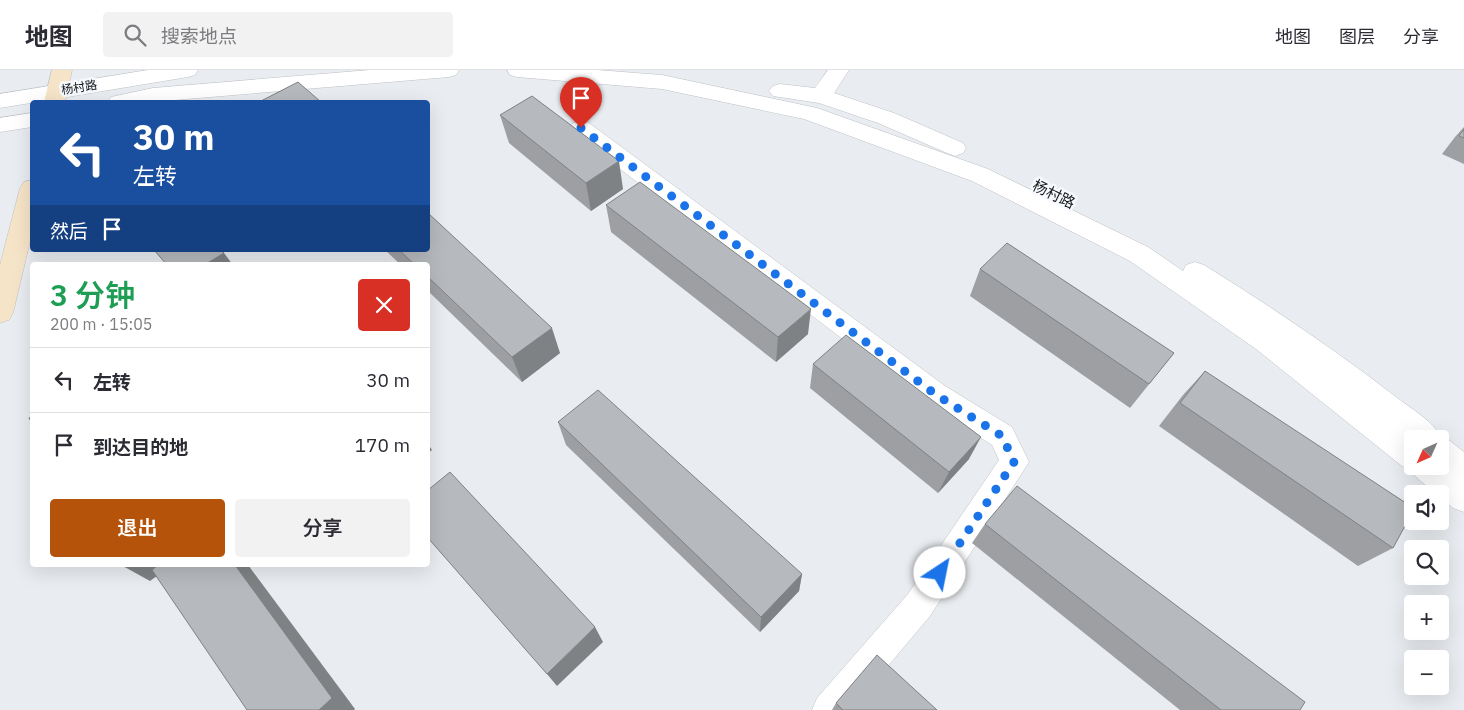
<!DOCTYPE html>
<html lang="zh">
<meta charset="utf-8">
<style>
body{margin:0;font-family:"IBM Plex Sans","Noto Sans SC",sans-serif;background:#f2f2f3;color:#2b2b33;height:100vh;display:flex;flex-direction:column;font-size:19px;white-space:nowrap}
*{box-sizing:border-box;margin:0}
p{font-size:16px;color:#7c7c81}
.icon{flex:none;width:28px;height:28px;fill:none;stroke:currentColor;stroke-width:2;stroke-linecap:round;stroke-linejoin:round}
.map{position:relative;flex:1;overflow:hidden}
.sheet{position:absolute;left:30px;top:192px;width:400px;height:305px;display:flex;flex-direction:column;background:#fff;border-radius:5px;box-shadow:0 5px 20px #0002}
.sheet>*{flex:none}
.top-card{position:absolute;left:30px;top:30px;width:400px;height:152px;border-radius:5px;box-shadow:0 5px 20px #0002;background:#1a4fa0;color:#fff;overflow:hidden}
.needle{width:32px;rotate:225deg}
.fabs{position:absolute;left:1404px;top:360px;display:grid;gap:10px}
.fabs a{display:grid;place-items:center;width:45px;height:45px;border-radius:5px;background:#fff;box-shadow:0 5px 20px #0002;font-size:25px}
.pin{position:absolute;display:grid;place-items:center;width:42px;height:42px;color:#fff;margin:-51px -21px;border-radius:50% 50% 50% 0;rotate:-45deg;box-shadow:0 0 5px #0007}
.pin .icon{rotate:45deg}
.me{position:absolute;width:55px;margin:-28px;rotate:34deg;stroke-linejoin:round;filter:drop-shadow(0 0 4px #0008)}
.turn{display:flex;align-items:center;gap:18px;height:105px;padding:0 20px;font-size:22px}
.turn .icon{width:65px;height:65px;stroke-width:2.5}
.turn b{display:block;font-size:35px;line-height:42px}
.then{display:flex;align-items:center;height:48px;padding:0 20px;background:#0003;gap:10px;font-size:19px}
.round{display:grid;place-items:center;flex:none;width:52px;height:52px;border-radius:5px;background:#f2f2f3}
.summary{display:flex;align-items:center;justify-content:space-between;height:85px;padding:0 20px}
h1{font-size:30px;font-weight:600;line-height:38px;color:#1e9e55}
.cta{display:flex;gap:10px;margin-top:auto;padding:10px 20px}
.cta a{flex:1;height:58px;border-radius:5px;background:#b45309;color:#fff;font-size:20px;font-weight:600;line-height:58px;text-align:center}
.cta a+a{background:#f2f2f3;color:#2b2b33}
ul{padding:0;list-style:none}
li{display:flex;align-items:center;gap:15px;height:65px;padding:0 20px;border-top:1px solid #e1e1e2}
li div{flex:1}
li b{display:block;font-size:19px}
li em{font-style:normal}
header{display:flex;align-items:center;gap:30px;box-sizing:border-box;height:70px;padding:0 25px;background:#fff;border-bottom:1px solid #e1e1e2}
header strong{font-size:24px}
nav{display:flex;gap:28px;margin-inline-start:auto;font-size:18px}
.search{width:350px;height:45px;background:#f2f2f3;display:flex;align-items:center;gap:12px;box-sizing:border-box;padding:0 18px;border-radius:5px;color:#7c7c81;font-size:19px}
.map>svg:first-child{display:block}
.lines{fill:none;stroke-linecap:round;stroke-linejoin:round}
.minor-casing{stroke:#bec1c5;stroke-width:1}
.tertiary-casing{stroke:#bec1c5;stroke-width:1}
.secondary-casing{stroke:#bec1c5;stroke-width:1}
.minor{fill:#fff;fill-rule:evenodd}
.tertiary{fill:#fff;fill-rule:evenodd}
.secondary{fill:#f6e4c8;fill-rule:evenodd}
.wall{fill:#9d9fa3}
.shaded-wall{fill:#7f8284}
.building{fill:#b6b9bd;stroke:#7f8284}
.route{stroke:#1a73e8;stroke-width:9;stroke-dasharray:0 16.2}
.labels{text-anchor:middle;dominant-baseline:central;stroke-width:5;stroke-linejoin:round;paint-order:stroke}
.far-street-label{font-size:12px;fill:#161819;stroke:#f6fafe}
.street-label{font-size:15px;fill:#161819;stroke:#f6fafe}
</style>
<header>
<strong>地图</strong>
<div class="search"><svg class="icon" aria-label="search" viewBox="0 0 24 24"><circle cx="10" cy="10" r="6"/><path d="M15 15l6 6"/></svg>搜索地点</div>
<nav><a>地图</a><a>图层</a><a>分享</a></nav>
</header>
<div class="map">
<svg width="1464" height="640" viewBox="0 0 1464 640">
<rect width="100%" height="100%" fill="#e9ecf0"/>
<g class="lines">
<g class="minor-casing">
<polygon id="minor" points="581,51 589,53 945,316 1012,357 1029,392 930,546 851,640 812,640 817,628 908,524 999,390 992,375 925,332 573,63 570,58 573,53"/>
</g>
<g class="tertiary-casing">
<g id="tertiary">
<polygon points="148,0 198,0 195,5 188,7 0,38 0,24"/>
<polygon points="370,0 459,0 456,5 449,7 150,32 108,32 111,27 153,18"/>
<path d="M507 0H597L662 5 817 38 988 99 1148 177 1183 201 1186 195 1195 192 1204 195C1270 236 1334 279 1396 327 1410 338 1433 351 1441 367L1450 371 1464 382V442L1453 438 1440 427V424H1436L1414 405 1411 400 1402 396 1256 279 1130 191 972 111 804 49 662 19 517 7 510 5ZM1412 369H1440V396H1412Z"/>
<polygon points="828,0 849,0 834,23 894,43 963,73 966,78 963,83 955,86 947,83 878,53 819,33 773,26 769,21 773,16 780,14 815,18"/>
<polygon points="32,43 32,57 0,62 0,48"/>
</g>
</g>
<g class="secondary-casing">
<g id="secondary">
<polygon points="52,0 72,0 65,32 44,32"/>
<polygon points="32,110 32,163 13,243 9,250 0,253 0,195 20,118 24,112"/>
</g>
</g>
<use href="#minor" class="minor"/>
<use href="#tertiary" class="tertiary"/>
<use href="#secondary" class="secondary"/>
</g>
<g class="wall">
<polygon points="500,45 623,119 591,141 509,73"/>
<polygon points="1464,57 1464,94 1442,84 1455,67"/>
<polygon points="606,135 808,264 776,292 611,162"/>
<polygon points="385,180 428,180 560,283 522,312 428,221 428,195 401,195"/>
<polygon points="980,199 1174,283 1130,338 970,226"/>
<polygon points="813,294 969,389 938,423 810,318"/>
<polygon points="1205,301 1393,478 1358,496 1159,356 1183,325"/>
<polygon points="558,352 802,504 799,521 760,562 566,375"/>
<polygon points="985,454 1300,640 1180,640 972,473"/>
<polygon points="836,633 937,640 832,640"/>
</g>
<g class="shaded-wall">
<polygon points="619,91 623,119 591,141 586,113"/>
<polygon points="224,183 233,195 204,195"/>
<polygon points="811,239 808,264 776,292 778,267"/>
<polygon points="552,258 560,283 522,312 512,287"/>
<polygon points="981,367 969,389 938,423 949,402"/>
<polygon points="428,374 432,380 428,383"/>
<polygon points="121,495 172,495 150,511"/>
<polygon points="235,495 248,495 355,639 354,640 319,640"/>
<polygon points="802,504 799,521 760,562 761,547"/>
<polygon points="595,557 603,572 557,616 547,604"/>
</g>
<g class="building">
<polygon points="298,12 321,32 263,32 261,31"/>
<polygon points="532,26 619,91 586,113 500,45"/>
<polygon points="1464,59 1464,68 1459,66"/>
<polygon points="640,112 811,239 778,267 606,135"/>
<polygon points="428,143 552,258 512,287 428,207 428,195 415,195 399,180 428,180"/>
<polygon points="1007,173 1174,283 1149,314 980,199"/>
<polygon points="154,180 221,180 224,183 204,195 167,195"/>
<polygon points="846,265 981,367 949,402 813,294"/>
<polygon points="1205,301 1412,437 1412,443 1393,478 1180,333"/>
<polygon points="598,320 802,504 761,547 558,352"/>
<polygon points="32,346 32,353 29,348"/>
<polygon points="450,402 595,557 547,604 428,468 428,420"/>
<polygon points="1017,416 1305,632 1300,640 1221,640 985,454"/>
<polygon points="158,495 235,495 332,628 319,640 247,640 152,500"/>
<polygon points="877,585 937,640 843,640 836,633"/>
</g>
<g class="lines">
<polyline class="route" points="581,58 935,324 1002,366 1014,392 940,503"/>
</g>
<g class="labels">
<g class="far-street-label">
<text transform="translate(79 17) rotate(-9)">杨村路</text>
</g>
<g class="street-label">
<text transform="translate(1054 124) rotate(26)">杨村路</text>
</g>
</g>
</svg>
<div class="fabs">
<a><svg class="needle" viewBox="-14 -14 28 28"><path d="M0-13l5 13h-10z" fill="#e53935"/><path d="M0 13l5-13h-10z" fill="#7c7c81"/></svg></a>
<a><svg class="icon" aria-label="sound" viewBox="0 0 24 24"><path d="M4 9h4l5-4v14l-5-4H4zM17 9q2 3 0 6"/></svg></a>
<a><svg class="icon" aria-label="search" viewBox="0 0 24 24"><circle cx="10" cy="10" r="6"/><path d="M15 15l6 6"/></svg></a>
<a>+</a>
<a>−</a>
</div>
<div class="pin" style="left:581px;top:58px;background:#d93025"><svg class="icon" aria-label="arrive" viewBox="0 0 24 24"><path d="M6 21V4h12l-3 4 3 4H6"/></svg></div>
<svg class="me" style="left:940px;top:503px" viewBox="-20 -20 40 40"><circle r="19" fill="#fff"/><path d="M0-13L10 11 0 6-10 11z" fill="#1a73e8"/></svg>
<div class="top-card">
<div class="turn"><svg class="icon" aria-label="left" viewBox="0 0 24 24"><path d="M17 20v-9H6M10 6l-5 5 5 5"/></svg><div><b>30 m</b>左转</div></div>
<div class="then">然后<svg class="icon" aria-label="arrive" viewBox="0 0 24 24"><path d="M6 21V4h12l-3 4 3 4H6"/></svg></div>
</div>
<section class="sheet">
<div class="summary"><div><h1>3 分钟</h1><p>200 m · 15:05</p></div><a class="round" style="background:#d93025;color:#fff"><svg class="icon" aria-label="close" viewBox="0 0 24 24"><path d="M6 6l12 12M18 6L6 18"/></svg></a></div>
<ul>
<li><svg class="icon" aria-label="left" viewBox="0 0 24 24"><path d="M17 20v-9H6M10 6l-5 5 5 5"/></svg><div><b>左转</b></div><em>30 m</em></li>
<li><svg class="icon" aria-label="arrive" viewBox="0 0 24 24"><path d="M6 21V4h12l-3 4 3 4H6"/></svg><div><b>到达目的地</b></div><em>170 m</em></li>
</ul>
<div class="cta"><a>退出</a><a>分享</a></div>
</section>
</div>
